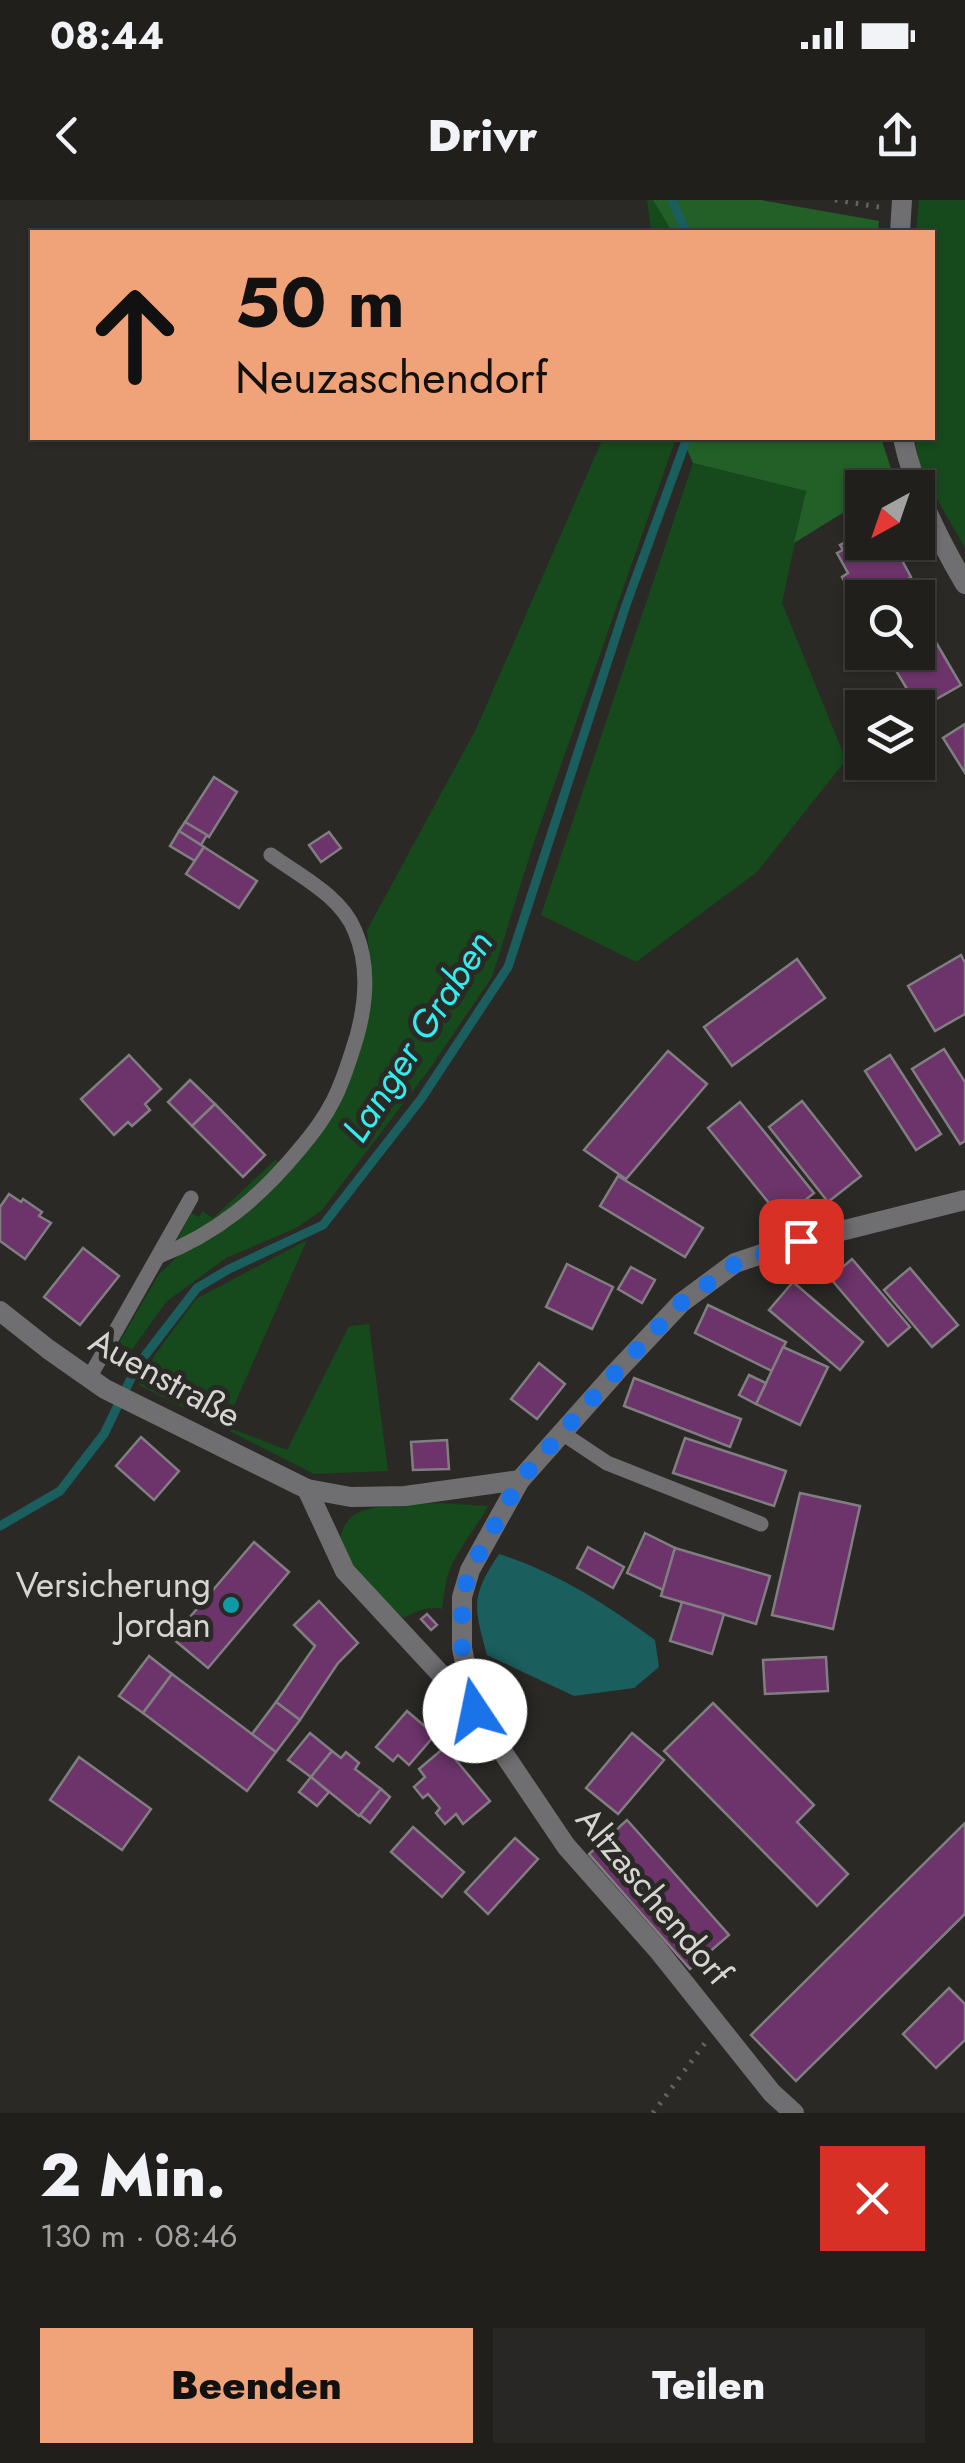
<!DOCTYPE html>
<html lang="de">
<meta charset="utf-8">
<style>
body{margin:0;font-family:Jost,sans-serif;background:#282725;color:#f1f3f6;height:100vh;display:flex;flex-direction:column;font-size:38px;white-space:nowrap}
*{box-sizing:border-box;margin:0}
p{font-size:32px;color:#a2a2a3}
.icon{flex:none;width:55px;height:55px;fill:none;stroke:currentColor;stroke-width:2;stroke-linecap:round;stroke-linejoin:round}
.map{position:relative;height:1913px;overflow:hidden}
.drawer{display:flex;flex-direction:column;background:#201f1c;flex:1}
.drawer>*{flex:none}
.guide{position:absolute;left:30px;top:30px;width:905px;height:210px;border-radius:0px;box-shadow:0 2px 8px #0004,0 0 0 2px #3d3d3b;background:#f0a378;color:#111;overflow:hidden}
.needle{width:65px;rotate:220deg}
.buttons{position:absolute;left:845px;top:270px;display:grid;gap:20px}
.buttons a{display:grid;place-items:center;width:90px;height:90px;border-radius:0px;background:#201f1c;box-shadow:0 2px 8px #0004,0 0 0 2px #3d3d3b;font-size:50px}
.pin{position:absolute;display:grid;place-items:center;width:85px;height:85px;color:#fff;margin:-42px;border-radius:20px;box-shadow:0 5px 15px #0006}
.me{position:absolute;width:110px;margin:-55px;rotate:349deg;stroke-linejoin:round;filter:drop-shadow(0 0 8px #0008)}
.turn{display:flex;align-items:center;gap:35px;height:210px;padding:0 40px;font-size:45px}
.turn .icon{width:130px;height:130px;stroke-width:2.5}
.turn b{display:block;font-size:70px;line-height:85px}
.round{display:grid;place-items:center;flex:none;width:105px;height:105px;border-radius:0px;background:#282725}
.headline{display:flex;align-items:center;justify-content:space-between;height:170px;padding:0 40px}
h1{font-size:60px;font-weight:800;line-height:75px}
.action{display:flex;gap:20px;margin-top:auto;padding:20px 40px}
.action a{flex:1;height:115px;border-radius:0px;background:#f0a378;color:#111;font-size:40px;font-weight:800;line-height:115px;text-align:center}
.action a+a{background:#282725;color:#f1f3f6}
.status{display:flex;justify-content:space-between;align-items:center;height:70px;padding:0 50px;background:#201f1c;direction:ltr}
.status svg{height:28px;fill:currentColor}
header{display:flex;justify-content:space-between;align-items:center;height:130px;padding:0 40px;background:#201f1c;font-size:45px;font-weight:800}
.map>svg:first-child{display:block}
.green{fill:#16491b}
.forest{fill:#226027}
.water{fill:#1b5e5e}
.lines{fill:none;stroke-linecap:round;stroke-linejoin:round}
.stream{stroke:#1b5e5e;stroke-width:9}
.building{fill:#6c346a;stroke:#817e81;stroke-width:2.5}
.path{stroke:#646360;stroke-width:5;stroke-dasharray:2.5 8;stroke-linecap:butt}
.lane{stroke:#6f6e70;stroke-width:15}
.street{stroke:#6f6e70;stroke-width:20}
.route{stroke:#1a73e8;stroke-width:18;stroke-dasharray:0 32.4}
.culture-dot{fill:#0f9aa8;stroke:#2a2926;stroke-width:4}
.labels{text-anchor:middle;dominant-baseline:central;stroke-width:10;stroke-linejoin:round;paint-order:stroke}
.street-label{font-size:35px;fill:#d6d5d3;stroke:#2a2926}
.poi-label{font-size:35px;fill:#d6d5d3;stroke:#2a2926;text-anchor:end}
.water-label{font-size:38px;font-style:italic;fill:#33eced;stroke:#2a2926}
</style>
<div class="status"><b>08:44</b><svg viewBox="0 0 49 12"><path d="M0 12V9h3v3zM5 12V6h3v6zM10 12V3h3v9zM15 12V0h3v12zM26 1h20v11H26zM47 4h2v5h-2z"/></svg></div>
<header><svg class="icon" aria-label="back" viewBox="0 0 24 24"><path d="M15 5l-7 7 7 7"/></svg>Drivr<svg class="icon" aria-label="share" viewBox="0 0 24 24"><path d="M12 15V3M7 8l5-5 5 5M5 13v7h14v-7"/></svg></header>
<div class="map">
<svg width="965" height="1913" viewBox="0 0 965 1913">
<rect width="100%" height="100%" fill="#2a2926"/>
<g class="green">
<polygon points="647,0 653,0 672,32 651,32"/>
<polygon points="919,0 965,0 965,348 920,269 915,238 932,238 932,32 916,32"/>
<polygon points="603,238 676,238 534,642 492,777 431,867 322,1010 296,1028 226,1058 166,1102 117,1171 106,1165 159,1074 179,1055 221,1030 265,998 317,940 337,907 372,787 367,730 476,529"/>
<polygon points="693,263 806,291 782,403 846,560 757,672 636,762 541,715"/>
<polygon points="275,960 281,964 236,1009 174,1046 191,1013 199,1017 202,1011 213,1018"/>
<polygon points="307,1040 225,1226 287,1250 349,1126 369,1124 388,1271 314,1274 139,1185 155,1155 196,1099"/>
<path d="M439 1303 488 1306C476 1328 460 1346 450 1369 445 1381 444 1396 442 1409 427 1406 417 1411 404 1418 375 1393 356 1375 339 1340 343 1329 346 1318 357 1313 375 1304 418 1304 439 1303Z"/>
</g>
<g class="forest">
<polygon points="653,0 761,0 879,21 878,32 672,32"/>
<polygon points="682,238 881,238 895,281 884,287 862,288 862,301 794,343 806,291 693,263"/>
</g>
<path class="water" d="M499 1354C560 1374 604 1403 655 1440L659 1467 634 1488 574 1496 487 1455C474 1406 470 1398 499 1354Z"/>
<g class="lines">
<g class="stream">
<polyline points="672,0 686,32"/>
<polyline points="0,1326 60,1291 104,1234 137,1166 197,1088 229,1069 323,1025 421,899 508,767 626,405 687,238"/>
</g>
</g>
<g class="building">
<polygon points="862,333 862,342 892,342 911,377 875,398 862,397 856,401 842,377 848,373 837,353 843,350 840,345"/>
<polygon points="934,439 961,485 919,509 892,464 911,452 918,452 918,449"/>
<polygon points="965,524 965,573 943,538"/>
<polygon points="214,577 237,592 209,637 185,622"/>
<polygon points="185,622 207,635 201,645 179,631"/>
<polygon points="179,631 204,647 195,661 170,646"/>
<polygon points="329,632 341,648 321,662 309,645"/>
<polygon points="204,647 257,681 239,708 186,674"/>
<polygon points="961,755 965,763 965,814 935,831 908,786"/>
<polygon points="797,759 825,798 732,866 704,827"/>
<polygon points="944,849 965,882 965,941 960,944 912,869"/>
<polygon points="668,851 707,884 626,979 584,950"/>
<polygon points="129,855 161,889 145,904 150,910 132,926 128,922 114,935 81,899"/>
<polygon points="890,855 941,934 916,950 865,871"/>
<polygon points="190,880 215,904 192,926 168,902"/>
<polygon points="802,901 861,976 828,1002 769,927"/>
<polygon points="740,902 814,993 782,1019 708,928"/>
<polygon points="215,904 265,955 243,977 192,926"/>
<polygon points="618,976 703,1028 685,1057 600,1006"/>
<polygon points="9,994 21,1002 23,999 42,1012 39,1016 51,1023 25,1059 0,1041 0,1007"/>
<polygon points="83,1048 119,1076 80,1125 44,1097"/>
<polygon points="852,1059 910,1127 888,1146 830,1078"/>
<polygon points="567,1064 613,1087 592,1129 546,1107"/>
<polygon points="631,1067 655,1080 642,1103 618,1089"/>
<polygon points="910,1068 958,1125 932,1147 884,1090"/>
<polygon points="793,1082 863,1142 840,1170 769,1110"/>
<polygon points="708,1105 786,1142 772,1171 695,1133"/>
<polygon points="783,1147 828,1167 800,1225 756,1204"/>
<polygon points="539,1163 565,1184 537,1219 511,1199"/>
<polygon points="749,1175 766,1183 756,1204 739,1195"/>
<polygon points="634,1178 741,1219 730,1247 624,1206"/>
<polygon points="141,1237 179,1271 154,1300 116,1266"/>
<polygon points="685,1238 786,1271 774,1306 673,1273"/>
<polygon points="447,1240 449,1269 413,1270 411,1242"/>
<polygon points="800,1293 860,1306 833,1429 772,1415"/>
<polygon points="645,1333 675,1348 663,1390 627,1373"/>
<polygon points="254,1342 289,1372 208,1468 172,1438"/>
<polygon points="588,1347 624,1367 613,1388 577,1368"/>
<polygon points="675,1348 770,1376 756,1424 661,1396"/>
<polygon points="319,1401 358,1443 338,1463 300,1520 276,1502 315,1446 294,1425"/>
<polygon points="682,1402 724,1414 712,1454 670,1441"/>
<polygon points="427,1414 437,1425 431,1430 421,1419"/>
<polygon points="149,1456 172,1474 143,1513 119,1496"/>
<polygon points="826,1457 828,1491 765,1494 763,1460"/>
<polygon points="172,1474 276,1552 247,1591 143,1513"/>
<polygon points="276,1502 300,1520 276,1552 252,1534"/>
<polygon points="713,1503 814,1605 797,1622 848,1674 817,1706 664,1551"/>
<polygon points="407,1511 435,1535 409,1565 398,1555 393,1561 376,1547"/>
<polygon points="310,1533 332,1551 311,1577 288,1560"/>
<polygon points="632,1533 664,1560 618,1614 586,1588"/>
<polygon points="445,1547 490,1601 463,1624 456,1614 445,1624 436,1613 440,1608 428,1594 423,1598 414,1587 425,1577 419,1569"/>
<polygon points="332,1551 341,1558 346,1552 359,1563 355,1569 381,1589 359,1616 311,1577"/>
<polygon points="79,1557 151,1609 122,1650 50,1600"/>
<polygon points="311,1577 329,1592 317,1606 299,1592"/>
<polygon points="381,1589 390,1597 370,1623 360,1615"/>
<polygon points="627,1620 729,1735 690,1769 589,1654"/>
<polygon points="965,1623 965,1714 796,1881 751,1835"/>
<polygon points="413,1627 464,1672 442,1697 391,1652"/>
<polygon points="515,1638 538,1659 488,1714 465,1692"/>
<polygon points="949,1788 965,1804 965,1840 936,1868 903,1834"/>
</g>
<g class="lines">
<g class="path">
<polyline points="835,0 879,7"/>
<polyline points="653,1913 705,1843"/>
</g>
<g class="lane">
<path d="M159 1056C216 1034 259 998 298 951 311 936 324 919 333 901 344 880 350 858 357 836 366 803 369 764 355 731 341 696 300 676 271 655"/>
<polyline points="89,1178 191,998"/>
<polyline points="562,1233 607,1263 761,1324"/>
</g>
<g class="street">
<polyline points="900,32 902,0"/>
<path d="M903 238C914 290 938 338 965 384"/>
<polyline points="0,1111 48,1149 105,1189 307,1289 351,1297 405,1296 520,1280 616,1172 681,1103 735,1063 801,1041 965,1000"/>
<polyline points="520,1280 470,1370 462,1397 462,1448 475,1511 566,1646 658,1750 772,1893 794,1913"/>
<polyline points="307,1289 345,1371 473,1509"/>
</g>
</g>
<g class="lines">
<polyline class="route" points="475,1511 462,1448 462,1397 470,1370 520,1280 616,1172 681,1103 735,1064 801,1041"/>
</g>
<circle class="culture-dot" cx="231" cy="1405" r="10"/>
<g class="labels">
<g class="street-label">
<text transform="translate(165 1178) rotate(29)">Auenstraße</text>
<text transform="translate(654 1696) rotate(50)">Altzaschendorf</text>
</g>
<g class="poi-label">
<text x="211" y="1385">Versicherung<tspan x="211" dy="40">Jordan</tspan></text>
</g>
<g class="water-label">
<text transform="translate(417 836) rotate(-57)">Langer Graben</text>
</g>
</g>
</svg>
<div class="buttons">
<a><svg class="needle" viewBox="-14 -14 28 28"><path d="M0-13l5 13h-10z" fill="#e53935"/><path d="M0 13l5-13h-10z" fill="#a2a2a3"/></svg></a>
<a><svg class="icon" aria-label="search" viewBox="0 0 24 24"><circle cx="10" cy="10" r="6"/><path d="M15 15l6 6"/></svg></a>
<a><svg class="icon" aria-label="layers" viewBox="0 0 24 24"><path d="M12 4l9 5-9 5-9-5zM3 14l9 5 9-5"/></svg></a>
</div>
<div class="pin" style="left:801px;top:1041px;background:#d93025"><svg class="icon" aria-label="arrive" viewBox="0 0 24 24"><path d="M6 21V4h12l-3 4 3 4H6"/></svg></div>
<svg class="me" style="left:475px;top:1511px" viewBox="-20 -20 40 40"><circle r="19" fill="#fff"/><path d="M0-13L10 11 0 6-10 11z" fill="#1a73e8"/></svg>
<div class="guide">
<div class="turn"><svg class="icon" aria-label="ahead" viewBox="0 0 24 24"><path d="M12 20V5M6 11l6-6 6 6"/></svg><div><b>50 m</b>Neuzaschendorf</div></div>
</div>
</div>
<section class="drawer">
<div class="headline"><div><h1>2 Min.</h1><p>130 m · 08:46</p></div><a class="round" style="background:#d93025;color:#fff"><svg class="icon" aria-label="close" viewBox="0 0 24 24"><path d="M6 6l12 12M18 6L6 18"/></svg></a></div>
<div class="action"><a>Beenden</a><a>Teilen</a></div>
</section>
